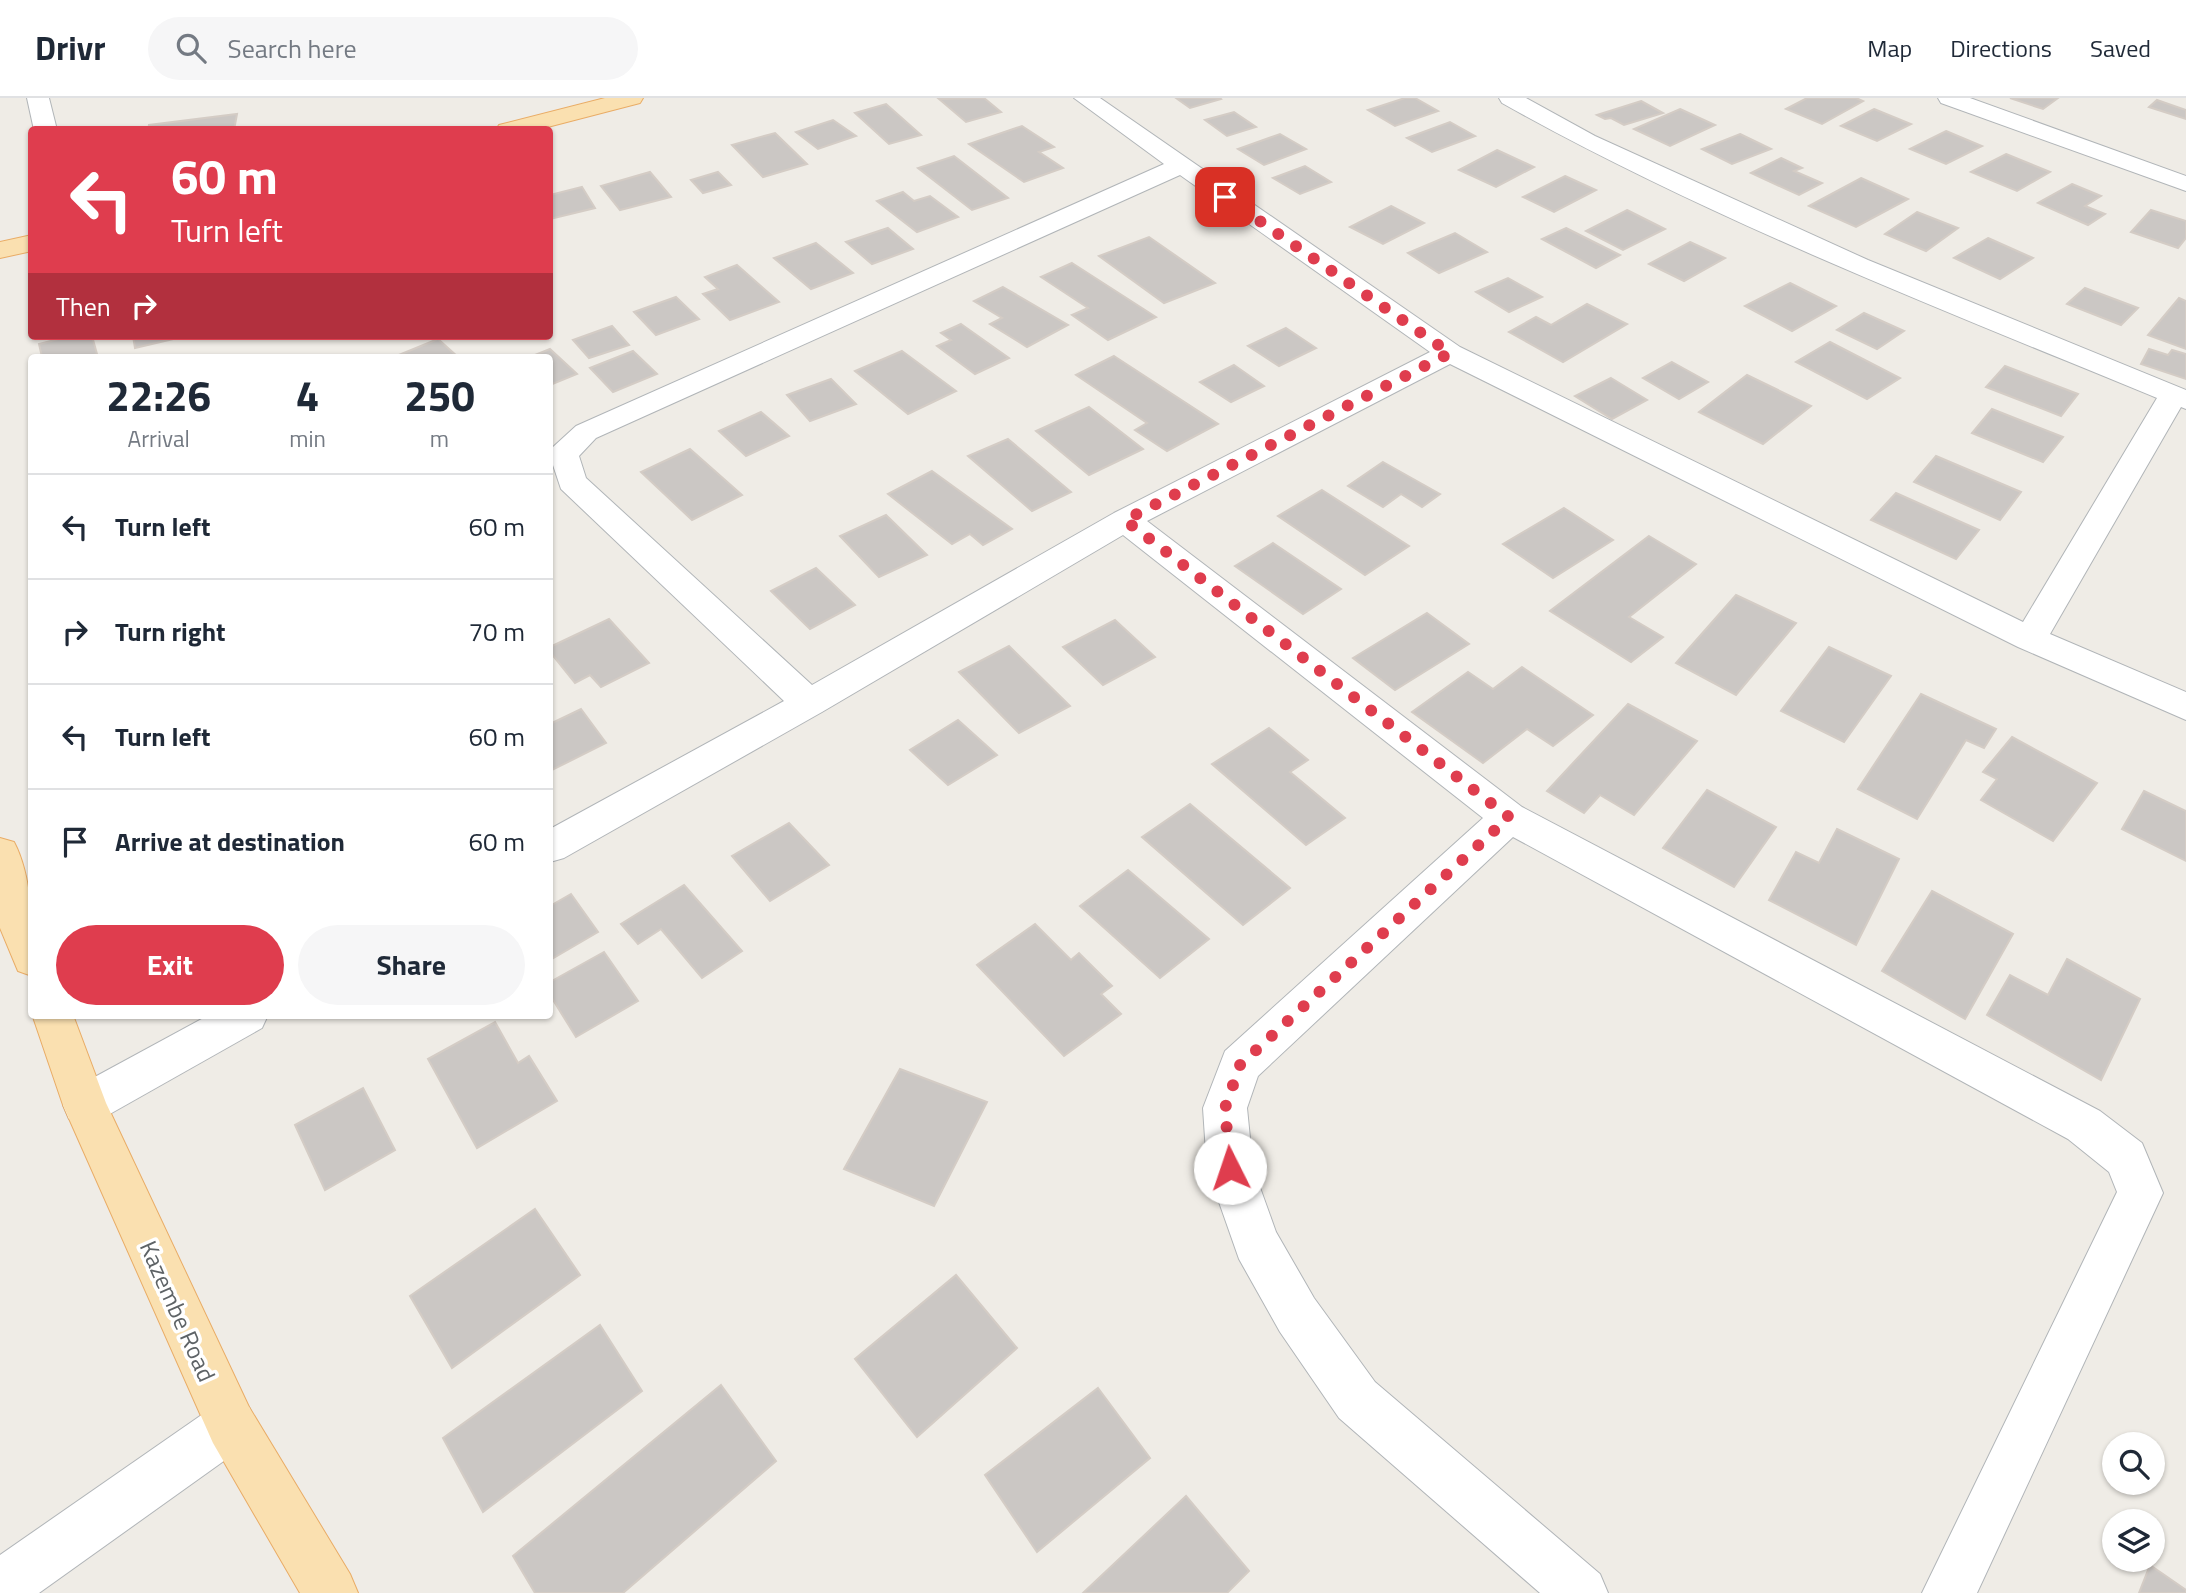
<!DOCTYPE html>
<style>
body{margin:0;font-family:"Titillium Web",sans-serif;background:#f6f6f7;color:#1f2937;height:100vh;display:flex;flex-direction:column;font-size:26px;white-space:nowrap}
*{box-sizing:border-box;margin:0}
p{font-size:23px;color:#747a83}
.icon{flex:none;width:38px;height:38px;fill:none;stroke:currentColor;stroke-width:2;stroke-linecap:round;stroke-linejoin:round}
.map{position:relative;flex:1;overflow:hidden}
.drawer{position:absolute;left:28px;top:256px;width:525px;height:665px;display:flex;flex-direction:column;background:#fff;border-radius:7px;box-shadow:0 2px 5px #0004}
.drawer>*{flex:none}
.banner{position:absolute;left:28px;top:28px;width:525px;height:214px;border-radius:7px;box-shadow:0 2px 5px #0004;background:#df3d4e;color:#fff;overflow:hidden}
.buttons{position:absolute;left:2102px;top:1334px;display:grid;gap:14px}
.buttons a{display:grid;place-items:center;width:63px;height:63px;border-radius:50%;background:#fff;box-shadow:0 2px 5px #0004;font-size:35px}
.pin{position:absolute;display:grid;place-items:center;width:60px;height:60px;color:#fff;margin:-30px;border-radius:14px;box-shadow:0 4px 10px #0006}
.me{position:absolute;width:77px;margin:-38px;rotate:356deg;stroke-linejoin:round;filter:drop-shadow(0 0 5px #0008)}
.turn{display:flex;align-items:center;gap:24px;height:147px;padding:0 28px;font-size:32px}
.turn .icon{width:91px;height:91px;stroke-width:2.5}
.turn b{display:block;font-size:49px;line-height:60px}
.then{display:flex;align-items:center;height:66px;padding:0 28px;background:#0003;gap:14px;font-size:26px}
.eta{display:flex;justify-content:space-evenly;align-items:center;height:119px;text-align:center}
.eta b{font-size:42px;font-weight:700;line-height:49px}
.primary-button{display:flex;gap:14px;margin-top:auto;padding:14px 28px}
.primary-button a{flex:1;height:80px;border-radius:42px;background:#df3d4e;color:#fff;font-size:28px;font-weight:700;line-height:80px;text-align:center}
.primary-button a+a{background:#f6f6f7;color:#1f2937}
ul{padding:0;list-style:none}
li{display:flex;align-items:center;gap:21px;height:105px;padding:0 28px;border-top:2px solid #e0e1e3}
li div{flex:1}
li b{display:block;font-size:26px}
li em{font-style:normal}
header{display:flex;align-items:center;gap:42px;box-sizing:border-box;height:98px;padding:0 35px;background:#fff;border-bottom:2px solid #e0e1e3}
header strong{font-size:33px}
nav{display:flex;gap:38px;margin-inline-start:auto;font-size:24px}
.search{width:490px;height:63px;background:#f6f6f7;display:flex;align-items:center;gap:18px;box-sizing:border-box;padding:0 24px;border-radius:38px;color:#747a83;font-size:26px}
.map>svg:first-child{display:block}
.building{fill:#cbc7c4;stroke:#d4ccc5;stroke-width:2}
.lines{fill:none;stroke-linecap:round;stroke-linejoin:round}
.minor-casing{stroke:#b1b5b8;stroke-width:2}
.major-casing{stroke:#e9ac66;stroke-width:2}
.minor{fill:#fff;fill-rule:evenodd}
.major{fill:#fae0b0;fill-rule:evenodd}
.route{stroke:#df3d4e;stroke-width:12;stroke-dasharray:0 21.6}
.labels{text-anchor:middle;dominant-baseline:central;stroke-width:7;stroke-linejoin:round;paint-order:stroke}
.near-street-label{font-size:24px;fill:#5e6366;stroke:#fff}
</style>
<header>
<strong>Drivr</strong>
<div class="search"><svg class="icon" aria-label="search" viewBox="0 0 24 24"><circle cx="10" cy="10" r="6"/><path d="M15 15l6 6"/></svg>Search here</div>
<nav><a>Map</a><a>Directions</a><a>Saved</a></nav>
</header>
<div class="map">
<svg width="2186" height="1495" viewBox="0 0 2186 1495">
<rect width="100%" height="100%" fill="#efece6"/>
<g class="building">
<polygon points="984,0 1001,14 966,24 939,1"/>
<polygon points="1176,0 1220,0 1221,1 1190,10"/>
<polygon points="1405,0 1415,0 1438,13 1395,28 1368,12"/>
<polygon points="1807,0 1856,0 1863,3 1822,26 1786,11"/>
<polygon points="2010,0 2058,0 2043,11"/>
<polygon points="2157,2 2186,12 2186,21 2149,9"/>
<polygon points="1641,3 1663,15 1624,27 1611,20 1605,21 1597,17"/>
<polygon points="886,6 921,37 889,46 855,15"/>
<polygon points="1680,11 1715,27 1670,48 1634,31"/>
<polygon points="1874,11 1911,26 1877,43 1841,28"/>
<polygon points="1234,14 1256,29 1227,38 1205,22"/>
<polygon points="237,16 234,32 148,32 149,27"/>
<polygon points="833,22 856,38 818,51 796,34"/>
<polygon points="1450,24 1475,38 1432,54 1407,40"/>
<polygon points="1022,28 1054,49 1039,54 1063,70 1024,84 969,46"/>
<polygon points="1946,33 1982,48 1946,66 1910,51"/>
<polygon points="775,35 807,66 763,79 732,47"/>
<polygon points="1280,36 1306,51 1264,67 1238,51"/>
<polygon points="1740,36 1771,51 1732,66 1702,51"/>
<polygon points="1497,52 1534,69 1496,89 1459,72"/>
<polygon points="2006,56 2050,74 2017,93 1971,74"/>
<polygon points="954,58 1008,100 972,112 918,70"/>
<polygon points="1781,60 1802,70 1794,73 1822,85 1799,97 1751,75"/>
<polygon points="1305,68 1331,84 1300,96 1273,80"/>
<polygon points="650,74 671,99 620,112 601,88"/>
<polygon points="718,74 731,87 703,95 691,82"/>
<polygon points="1565,78 1596,92 1554,114 1523,99"/>
<polygon points="1861,80 1908,101 1856,129 1809,108"/>
<polygon points="2072,86 2101,98 2085,108 2105,116 2088,127 2038,105"/>
<polygon points="582,89 595,110 550,121 550,97"/>
<polygon points="903,94 914,103 930,98 958,119 917,134 877,103"/>
<polygon points="1391,108 1424,125 1383,146 1350,129"/>
<polygon points="1627,112 1665,131 1623,152 1586,133"/>
<polygon points="2151,112 2186,123 2186,140 2178,150 2131,134"/>
<polygon points="1917,114 1958,130 1926,153 1885,136"/>
<polygon points="888,130 913,151 872,166 846,144"/>
<polygon points="1566,130 1620,157 1596,170 1542,141"/>
<polygon points="1455,135 1487,154 1439,175 1408,155"/>
<polygon points="1149,139 1215,185 1164,205 1099,158"/>
<polygon points="1988,140 2033,160 2000,181 1954,160"/>
<polygon points="1690,144 1725,160 1684,183 1649,166"/>
<polygon points="816,145 853,175 811,191 774,160"/>
<polygon points="1072,165 1156,219 1108,242 1072,217 1088,210 1041,179"/>
<polygon points="737,167 779,204 730,222 703,196 718,191 705,179"/>
<polygon points="1508,180 1542,199 1509,214 1476,194"/>
<polygon points="1790,185 1836,208 1792,233 1745,208"/>
<polygon points="1003,189 1068,227 1027,249 990,226 1002,220 974,203"/>
<polygon points="2085,190 2138,210 2121,227 2067,206"/>
<polygon points="676,199 699,221 656,237 634,214"/>
<polygon points="2179,200 2186,203 2186,251 2148,237"/>
<polygon points="1587,206 1627,226 1563,264 1509,234 1536,219 1551,227"/>
<polygon points="1864,215 1904,233 1877,251 1837,232"/>
<polygon points="961,226 1009,260 975,276 937,248 951,242 941,235"/>
<polygon points="612,228 629,247 589,260 573,242"/>
<polygon points="1286,230 1316,250 1279,268 1248,248"/>
<polygon points="70,238 92,238 97,256 86,259 42,259 39,246"/>
<polygon points="133,238 186,238 135,250"/>
<polygon points="438,241 458,259 394,259"/>
<polygon points="1830,244 1900,280 1867,301 1796,264"/>
<polygon points="550,251 577,276 550,287 550,259 530,259"/>
<polygon points="2149,251 2168,257 2172,252 2186,256 2186,281 2141,266"/>
<polygon points="633,253 657,276 613,294 590,270"/>
<polygon points="902,253 956,293 908,316 855,273"/>
<polygon points="1114,258 1218,326 1167,353 1135,332 1147,325 1076,277"/>
<polygon points="1672,264 1708,284 1679,301 1643,280"/>
<polygon points="1234,267 1264,288 1231,304 1200,284"/>
<polygon points="2005,268 2078,296 2061,318 1986,289"/>
<polygon points="1747,277 1811,308 1763,346 1699,314"/>
<polygon points="1611,280 1647,302 1612,321 1575,298"/>
<polygon points="831,281 856,306 810,323 787,297"/>
<polygon points="1089,309 1143,351 1089,377 1036,333"/>
<polygon points="1992,311 2063,339 2043,364 1972,335"/>
<polygon points="761,314 789,338 746,358 719,333"/>
<polygon points="1008,341 1071,394 1032,413 968,358"/>
<polygon points="690,351 742,397 692,422 641,374"/>
<polygon points="1936,358 2021,394 2000,422 1914,384"/>
<polygon points="1383,364 1440,396 1422,409 1401,396 1383,409 1348,388"/>
<polygon points="932,373 1012,431 983,447 970,436 952,446 888,396"/>
<polygon points="1322,392 1409,448 1365,477 1278,418"/>
<polygon points="1896,395 1979,432 1956,461 1871,422"/>
<polygon points="1564,410 1613,442 1553,480 1503,446"/>
<polygon points="886,417 927,457 879,479 840,438"/>
<polygon points="1649,438 1696,466 1629,519 1663,539 1631,564 1550,513"/>
<polygon points="1273,445 1341,491 1303,516 1235,468"/>
<polygon points="816,470 855,507 810,531 771,493"/>
<polygon points="1736,497 1796,525 1736,597 1676,565"/>
<polygon points="1427,515 1469,546 1395,592 1353,560"/>
<polygon points="609,521 649,565 601,589 590,577 575,585 550,554 550,549"/>
<polygon points="1115,522 1155,559 1103,587 1063,549"/>
<polygon points="1009,548 1070,608 1019,635 959,574"/>
<polygon points="1829,549 1891,578 1844,644 1781,613"/>
<polygon points="1522,569 1593,617 1553,648 1527,631 1483,665 1412,614 1468,574 1493,591"/>
<polygon points="1921,596 1996,631 1984,650 1966,642 1917,721 1858,691"/>
<polygon points="1628,606 1697,643 1634,717 1600,697 1584,715 1547,693"/>
<polygon points="581,611 606,645 550,673 550,626"/>
<polygon points="958,622 997,657 948,687 910,652"/>
<polygon points="1269,630 1308,662 1290,674 1345,720 1306,747 1212,666"/>
<polygon points="2012,639 2097,685 2053,743 1981,702 1997,681 1983,674"/>
<polygon points="1707,692 1776,729 1734,789 1663,750"/>
<polygon points="2144,693 2186,713 2186,763 2122,731"/>
<polygon points="1190,706 1290,790 1243,827 1142,739"/>
<polygon points="789,725 829,767 770,803 732,758"/>
<polygon points="1837,731 1899,761 1856,847 1769,802 1796,754 1819,765"/>
<polygon points="1128,772 1209,841 1160,880 1080,808"/>
<polygon points="684,787 742,853 702,880 661,831 638,846 621,826"/>
<polygon points="1932,793 2013,836 1965,921 1882,873"/>
<polygon points="571,796 598,834 550,862 550,808"/>
<polygon points="1035,826 1071,862 1079,855 1112,888 1101,896 1121,916 1064,958 977,867"/>
<polygon points="604,854 638,903 576,939 550,897 550,884"/>
<polygon points="2067,861 2140,901 2101,982 1987,917 2010,877 2048,897"/>
<polygon points="495,924 518,965 529,958 557,1003 477,1050 428,961"/>
<polygon points="900,971 987,1004 934,1108 844,1071"/>
<polygon points="363,990 395,1052 325,1092 295,1027"/>
<polygon points="535,1111 580,1177 452,1270 410,1198"/>
<polygon points="956,1177 1017,1250 917,1339 855,1261"/>
<polygon points="600,1227 642,1293 483,1414 443,1340"/>
<polygon points="721,1287 776,1363 623,1495 535,1495 513,1458"/>
<polygon points="1098,1290 1150,1360 1037,1454 985,1377"/>
<polygon points="1186,1398 1249,1473 1227,1495 1083,1495"/>
<polygon points="2150,1467 2186,1492 2186,1495 2139,1495"/>
</g>
<g class="lines">
<g class="minor-casing">
<g id="minor">
<polygon points="27,0 49,0 57,32 34,32"/>
<path d="M1074 0H1100L1460 249 2023 524 2157 300C1936 209 1711 122 1502 5L1499 0H1526L1595 38 1868 162 2186 292V311L2181 309 2050 536 2186 594V622L2018 549 1450 266 1147 423 1522 709 2100 1013 2142 1045 2163 1095 1977 1495H1922L2117 1094 2109 1074 2068 1041 1513 739 1258 978 1247 1010 1253 1070 1276 1134 1314 1200 1375 1284 1600 1476 1608 1495H1540L1339 1320 1280 1234 1239 1161 1207 1070 1203 1010 1225 953 1483 720 1123 437 822 614 564 760 550 764V731L784 603 561 391 550 358 553 349 576 328 1164 66ZM1180 77 1430 254 1114 415 812 587 586 380 579 358 596 340Z"/>
<polygon points="1938,0 1970,0 2186,78 2186,93 1941,5"/>
<polygon points="209,917 268,917 262,930 101,1021 85,1027 69,1021 63,1007 69,993"/>
<polygon points="231,1301 249,1309 257,1327 249,1345 39,1495 0,1495 0,1457 213,1309"/>
</g>
</g>
<g class="major-casing">
<g id="major">
<polygon points="605,0 643,0 640,5 536,32 496,32 499,27"/>
<polygon points="32,137 32,153 0,160 0,144"/>
<path d="M0 740 14 744C34 782 32 836 32 878L18 873 0 830Z"/>
<polygon points="32,916 73,917 106,1005 249,1309 350,1476 358,1495 300,1495 213,1345 63,1007"/>
</g>
</g>
<use href="#minor" class="minor"/>
<use href="#major" class="major"/>
</g>
<g class="lines">
<polyline class="route" points="1225,99 1450,255 1125,422 1509,719 1240,967 1225,1010 1230,1070"/>
</g>
<g class="labels">
<g class="near-street-label">
<text transform="translate(178 1213) rotate(66)">Kazembe Road</text>
</g>
</g>
</svg>
<div class="buttons">
<a><svg class="icon" aria-label="search" viewBox="0 0 24 24"><circle cx="10" cy="10" r="6"/><path d="M15 15l6 6"/></svg></a>
<a><svg class="icon" aria-label="layers" viewBox="0 0 24 24"><path d="M12 4l9 5-9 5-9-5zM3 14l9 5 9-5"/></svg></a>
</div>
<div class="pin" style="left:1225px;top:99px;background:#d93025"><svg class="icon" aria-label="arrive" viewBox="0 0 24 24"><path d="M6 21V4h12l-3 4 3 4H6"/></svg></div>
<svg class="me" style="left:1230px;top:1070px" viewBox="-20 -20 40 40"><circle r="19" fill="#fff"/><path d="M0-13L10 11 0 6-10 11z" fill="#df3d4e"/></svg>
<div class="banner">
<div class="turn"><svg class="icon" aria-label="left" viewBox="0 0 24 24"><path d="M17 20v-9H6M10 6l-5 5 5 5"/></svg><div><b>60 m</b>Turn left</div></div>
<div class="then">Then<svg class="icon" aria-label="right" viewBox="0 0 24 24"><path d="M7 20v-9h11M14 6l5 5-5 5"/></svg></div>
</div>
<section class="drawer">
<div class="eta">
<div><b>22:26</b><p>Arrival</p></div>
<div><b>4</b><p>min</p></div>
<div><b>250</b><p>m</p></div>
</div>
<ul>
<li><svg class="icon" aria-label="left" viewBox="0 0 24 24"><path d="M17 20v-9H6M10 6l-5 5 5 5"/></svg><div><b>Turn left</b></div><em>60 m</em></li>
<li><svg class="icon" aria-label="right" viewBox="0 0 24 24"><path d="M7 20v-9h11M14 6l5 5-5 5"/></svg><div><b>Turn right</b></div><em>70 m</em></li>
<li><svg class="icon" aria-label="left" viewBox="0 0 24 24"><path d="M17 20v-9H6M10 6l-5 5 5 5"/></svg><div><b>Turn left</b></div><em>60 m</em></li>
<li><svg class="icon" aria-label="arrive" viewBox="0 0 24 24"><path d="M6 21V4h12l-3 4 3 4H6"/></svg><div><b>Arrive at destination</b></div><em>60 m</em></li>
</ul>
<div class="primary-button"><a>Exit</a><a>Share</a></div>
</section>
</div>
